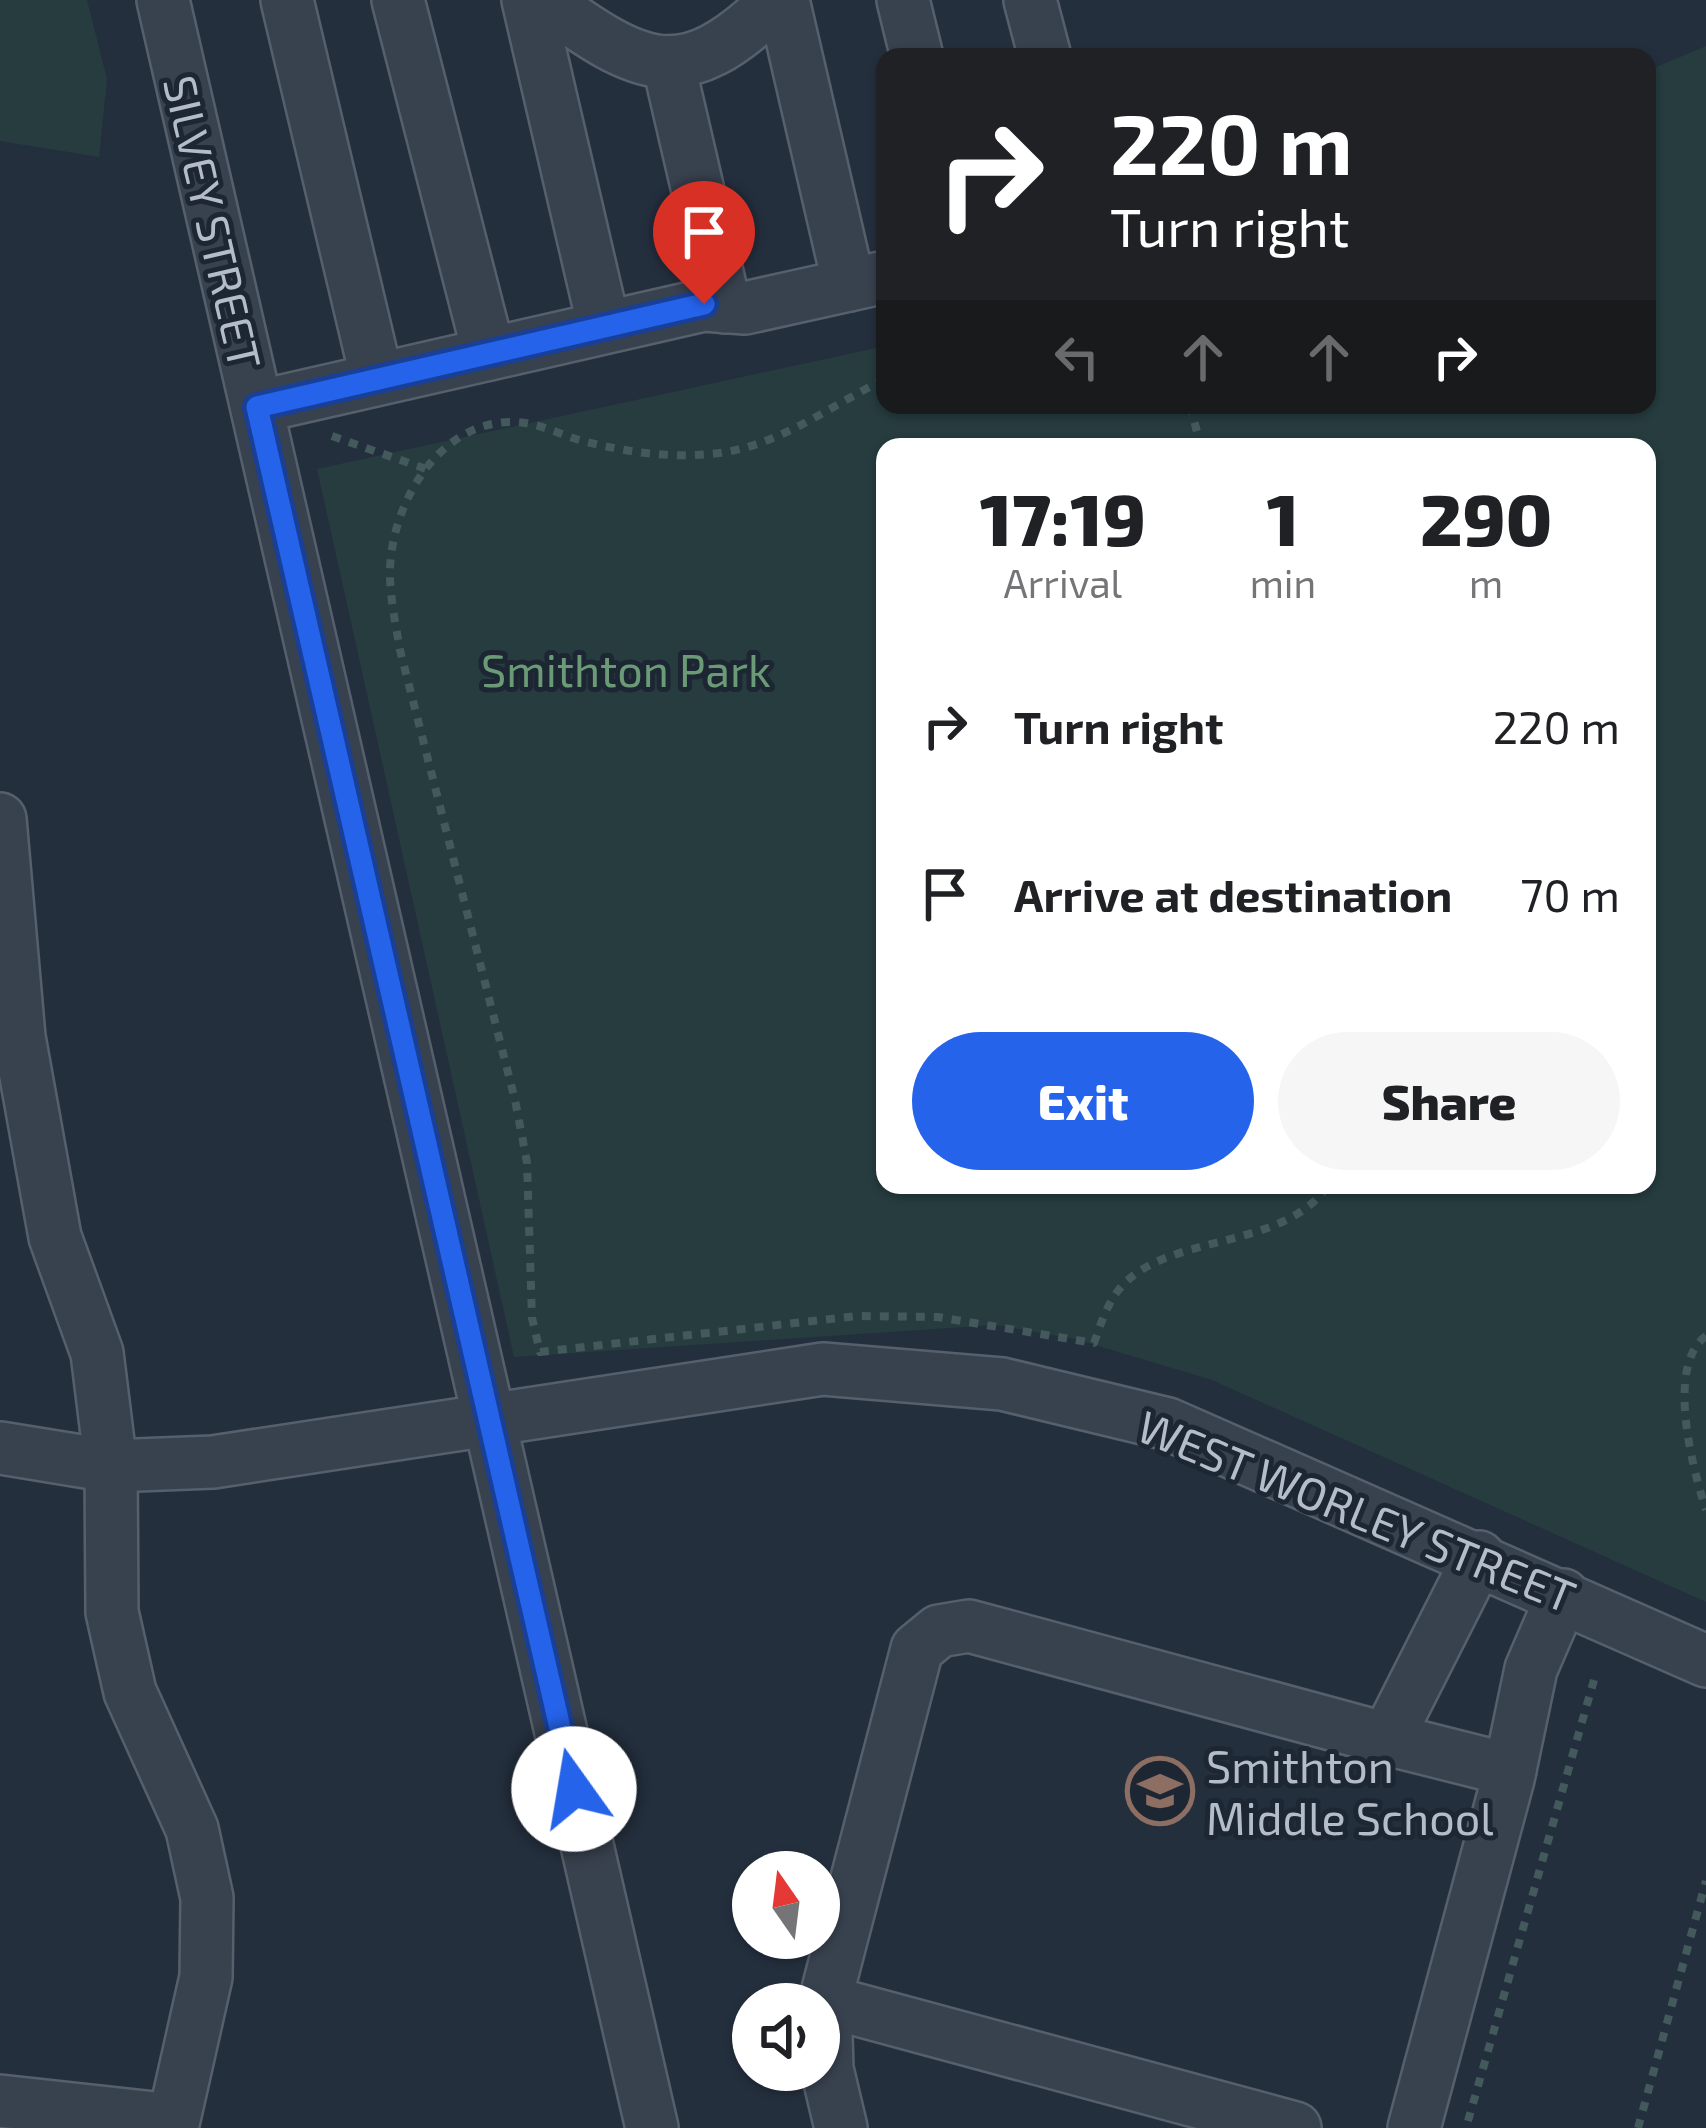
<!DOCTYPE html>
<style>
body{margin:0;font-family:"Exo 2",sans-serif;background:#f6f6f6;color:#202124;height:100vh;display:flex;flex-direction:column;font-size:45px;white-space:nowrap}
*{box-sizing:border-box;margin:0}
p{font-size:39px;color:#757577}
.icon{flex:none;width:66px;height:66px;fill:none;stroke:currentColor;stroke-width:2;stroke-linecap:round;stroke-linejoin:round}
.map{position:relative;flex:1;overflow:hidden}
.sheet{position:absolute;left:876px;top:438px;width:780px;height:756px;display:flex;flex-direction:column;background:#fff;border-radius:24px;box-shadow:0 3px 9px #0004}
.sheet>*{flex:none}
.guide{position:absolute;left:876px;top:48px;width:780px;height:366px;border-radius:24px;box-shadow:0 3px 9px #0004;background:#202124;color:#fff;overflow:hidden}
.needle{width:78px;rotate:346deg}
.buttons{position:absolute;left:732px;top:1851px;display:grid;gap:24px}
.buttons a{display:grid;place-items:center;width:108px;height:108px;border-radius:50%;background:#fff;box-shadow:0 3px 9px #0004;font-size:60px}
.pin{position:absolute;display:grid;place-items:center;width:102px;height:102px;color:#fff;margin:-123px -51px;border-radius:50% 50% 50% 0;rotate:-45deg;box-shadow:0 0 12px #0007}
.pin .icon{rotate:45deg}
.me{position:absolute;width:132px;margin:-66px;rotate:347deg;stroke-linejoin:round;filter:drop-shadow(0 0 9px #0008)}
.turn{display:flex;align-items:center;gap:42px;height:252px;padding:0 36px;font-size:54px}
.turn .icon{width:156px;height:156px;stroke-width:2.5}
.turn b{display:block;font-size:84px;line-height:102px}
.lanes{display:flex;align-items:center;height:114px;padding:0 36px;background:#0003;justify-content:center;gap:60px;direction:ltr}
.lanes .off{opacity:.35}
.eta{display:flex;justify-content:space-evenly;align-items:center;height:204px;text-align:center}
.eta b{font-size:72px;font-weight:800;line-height:84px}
.primary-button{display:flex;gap:24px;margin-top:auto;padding:24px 36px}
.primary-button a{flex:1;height:138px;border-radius:72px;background:#2563eb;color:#fff;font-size:48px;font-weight:800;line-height:138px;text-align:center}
.primary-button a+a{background:#f6f6f6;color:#202124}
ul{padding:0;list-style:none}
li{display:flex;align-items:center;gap:36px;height:168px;padding:0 36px}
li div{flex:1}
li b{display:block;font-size:45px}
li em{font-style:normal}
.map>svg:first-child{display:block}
.green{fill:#263c3f;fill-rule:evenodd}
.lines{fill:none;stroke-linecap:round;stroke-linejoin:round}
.minor-casing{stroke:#565f6c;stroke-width:56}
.path{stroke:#44595c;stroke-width:8;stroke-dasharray:9 9;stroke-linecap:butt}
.minor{stroke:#38414e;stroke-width:51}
.route-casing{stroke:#184099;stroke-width:30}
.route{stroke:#2563eb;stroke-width:21}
.labels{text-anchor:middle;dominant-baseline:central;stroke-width:10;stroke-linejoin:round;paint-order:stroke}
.street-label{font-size:45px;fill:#b4bcc9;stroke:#1d2633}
.park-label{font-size:45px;fill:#6b9a76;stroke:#1d2633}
.poi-label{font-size:45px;fill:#b4bcc9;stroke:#1d2633;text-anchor:start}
</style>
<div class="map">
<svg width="1706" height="2128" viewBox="0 0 1706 2128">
<rect width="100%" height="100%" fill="#242f3e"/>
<g class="green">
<polygon points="0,0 87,0 107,79 99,157 0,141"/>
<path d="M1706 46V1602L1212 1380 1075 1339 995 1325 514 1357 317 469 885 346V405H1647V71ZM885 447H1647V1185H885Z"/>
</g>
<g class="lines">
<g class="minor-casing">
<g id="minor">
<polyline points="163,0 652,2128"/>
<polyline points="287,0 377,379"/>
<polyline points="398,0 489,354"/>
<polyline points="528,0 604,327"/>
<path d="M543 0C641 69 681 95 777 0"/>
<polyline points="783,0 849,285"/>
<polyline points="903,0 917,57"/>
<polyline points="1030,0 1045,57"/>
<polyline points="668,62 725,307"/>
<polyline points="257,407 704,305 745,308 885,277"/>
<polyline points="0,819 19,1037 55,1237 97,1353 111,1466 112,1612 130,1692 192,1829 207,1898 206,1977 172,2128"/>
<polyline points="0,1448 111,1466 213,1462 823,1369 1002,1384 1168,1424 1706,1661"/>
<polyline points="1387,1739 1510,1770"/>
<polyline points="825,2001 827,2069 841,2128"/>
<polyline points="0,2101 173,2120"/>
<polyline points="1295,2128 825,2001 917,1649 939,1631 969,1626 1387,1739 1479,1557"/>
<polyline points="1414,2128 1508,1779 1531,1669 1563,1595"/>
</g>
</g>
<g class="path">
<path d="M885 379C828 407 775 449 710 454 667 458 626 452 583 441 560 435 538 422 513 422 436 421 388 510 390 578 391 602 396 627 400 650L515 1100 527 1162 532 1318 540 1352 857 1316 938 1317 1094 1343C1100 1326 1106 1307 1117 1292 1162 1231 1283 1253 1328 1185"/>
<polyline points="1190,405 1201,447"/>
<polyline points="332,436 426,469"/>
<path d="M1706 1336C1665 1366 1693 1470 1706 1510"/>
<polyline points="1468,2121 1594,1680"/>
<polyline points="1638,2128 1706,1881"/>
</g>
<use href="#minor" class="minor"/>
</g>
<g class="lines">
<g class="route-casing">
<polyline id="route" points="574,1789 257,407 704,304"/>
</g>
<use href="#route" class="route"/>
</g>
<defs>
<g id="school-ring" transform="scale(3.45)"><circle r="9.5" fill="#1d2633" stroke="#8d6e63" stroke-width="1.5"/><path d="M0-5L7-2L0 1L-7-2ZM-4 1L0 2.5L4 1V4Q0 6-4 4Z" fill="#8d6e63"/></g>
</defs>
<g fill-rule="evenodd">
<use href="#school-ring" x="1160" y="1791"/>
</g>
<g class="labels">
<g class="street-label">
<text transform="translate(214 222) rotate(77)">SILVEY STREET</text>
<text transform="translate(1357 1510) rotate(22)">WEST WORLEY STREET</text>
</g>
<g class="park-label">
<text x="626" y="669">Smithton Park</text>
</g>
<g class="poi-label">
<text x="1206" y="1765">Smithton<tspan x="1206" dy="52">Middle School</tspan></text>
</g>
</g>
</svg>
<div class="buttons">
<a><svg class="needle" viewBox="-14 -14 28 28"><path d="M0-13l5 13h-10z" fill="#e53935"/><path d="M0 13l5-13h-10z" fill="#757577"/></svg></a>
<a><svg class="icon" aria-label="sound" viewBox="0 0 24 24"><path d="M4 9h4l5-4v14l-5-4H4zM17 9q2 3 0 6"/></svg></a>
</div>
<div class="pin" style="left:704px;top:304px;background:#d93025"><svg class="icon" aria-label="arrive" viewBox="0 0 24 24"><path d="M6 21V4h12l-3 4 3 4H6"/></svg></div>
<svg class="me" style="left:574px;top:1789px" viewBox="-20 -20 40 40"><circle r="19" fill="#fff"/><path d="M0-13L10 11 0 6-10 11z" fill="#2563eb"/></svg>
<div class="guide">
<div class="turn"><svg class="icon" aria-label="right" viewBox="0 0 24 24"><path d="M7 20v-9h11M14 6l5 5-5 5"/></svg><div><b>220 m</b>Turn right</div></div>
<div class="lanes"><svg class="icon off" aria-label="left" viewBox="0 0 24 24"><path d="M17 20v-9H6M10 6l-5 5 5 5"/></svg><svg class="icon off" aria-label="ahead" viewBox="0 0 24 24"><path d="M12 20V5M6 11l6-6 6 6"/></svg><svg class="icon off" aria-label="ahead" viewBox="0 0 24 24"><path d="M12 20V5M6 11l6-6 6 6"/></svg><svg class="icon" aria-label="right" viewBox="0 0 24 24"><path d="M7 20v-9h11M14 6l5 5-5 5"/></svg></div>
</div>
<section class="sheet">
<div class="eta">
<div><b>17:19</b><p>Arrival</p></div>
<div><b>1</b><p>min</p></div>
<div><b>290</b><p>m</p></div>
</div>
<ul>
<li><svg class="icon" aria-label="right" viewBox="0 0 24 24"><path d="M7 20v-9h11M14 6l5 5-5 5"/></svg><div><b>Turn right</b></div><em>220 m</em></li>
<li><svg class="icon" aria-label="arrive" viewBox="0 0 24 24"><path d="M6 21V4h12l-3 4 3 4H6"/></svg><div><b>Arrive at destination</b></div><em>70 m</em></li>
</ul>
<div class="primary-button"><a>Exit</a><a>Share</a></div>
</section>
</div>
